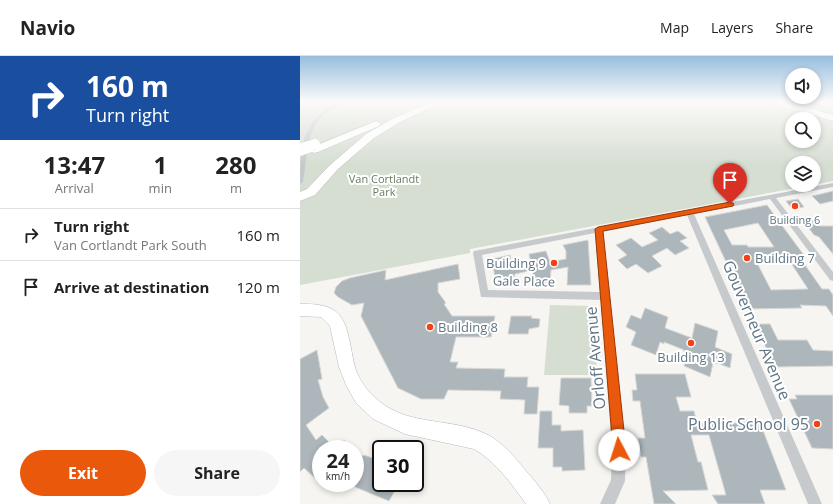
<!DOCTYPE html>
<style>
body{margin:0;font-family:"Open Sans",sans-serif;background:#f6f6f6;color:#222;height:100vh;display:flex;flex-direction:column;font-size:15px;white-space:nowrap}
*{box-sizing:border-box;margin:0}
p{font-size:13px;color:#767676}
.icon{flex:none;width:22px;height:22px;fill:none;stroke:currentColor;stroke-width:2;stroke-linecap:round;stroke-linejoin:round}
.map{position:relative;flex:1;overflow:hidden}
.drawer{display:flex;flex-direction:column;background:#fff;width:300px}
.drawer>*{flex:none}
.top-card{background:#1a4fa0;color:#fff;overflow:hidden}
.fabs{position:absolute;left:485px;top:12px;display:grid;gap:8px}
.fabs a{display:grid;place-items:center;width:36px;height:36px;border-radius:50%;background:#fff;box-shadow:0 2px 6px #0003;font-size:20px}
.speed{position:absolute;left:12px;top:384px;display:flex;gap:8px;font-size:20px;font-weight:700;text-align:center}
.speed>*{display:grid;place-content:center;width:52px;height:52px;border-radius:50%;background:#fff;box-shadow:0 2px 6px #0003;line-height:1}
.speed small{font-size:10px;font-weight:400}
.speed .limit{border:2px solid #111;border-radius:6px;background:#fff;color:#111}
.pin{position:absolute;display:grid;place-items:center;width:34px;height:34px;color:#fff;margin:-41px -17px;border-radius:50% 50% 50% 0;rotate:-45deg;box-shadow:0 0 4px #0007}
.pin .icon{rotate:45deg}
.me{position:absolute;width:44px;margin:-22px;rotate:355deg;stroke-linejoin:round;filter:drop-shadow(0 0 3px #0008)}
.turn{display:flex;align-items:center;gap:14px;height:84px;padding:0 20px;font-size:18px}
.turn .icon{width:52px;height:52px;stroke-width:2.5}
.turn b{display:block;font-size:28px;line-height:34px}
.eta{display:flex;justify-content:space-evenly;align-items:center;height:68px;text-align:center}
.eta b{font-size:24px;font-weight:700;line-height:28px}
.action{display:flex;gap:8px;margin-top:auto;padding:8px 20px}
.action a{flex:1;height:46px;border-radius:24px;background:#ea580c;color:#fff;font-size:16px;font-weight:700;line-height:46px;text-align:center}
.action a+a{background:#f6f6f6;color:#222}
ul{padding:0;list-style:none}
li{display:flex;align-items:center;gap:12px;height:52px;padding:0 20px;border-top:1px solid #e0e0e0}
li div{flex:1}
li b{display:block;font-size:15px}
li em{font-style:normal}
header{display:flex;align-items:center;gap:24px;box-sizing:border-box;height:56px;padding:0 20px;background:#fff;border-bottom:1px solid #e0e0e0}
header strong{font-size:19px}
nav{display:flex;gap:22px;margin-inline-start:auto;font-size:14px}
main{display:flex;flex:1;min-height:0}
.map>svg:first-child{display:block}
.green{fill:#d6ded2;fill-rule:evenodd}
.building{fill:#adb6bb;stroke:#d7d7d4;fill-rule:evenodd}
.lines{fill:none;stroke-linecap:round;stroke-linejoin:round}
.secondary-casing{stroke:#b6bcc0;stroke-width:1}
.highway-casing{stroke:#b6babd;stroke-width:1}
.street{fill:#c7cacd;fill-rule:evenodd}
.secondary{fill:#fff;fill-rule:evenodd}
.highway{fill:#fff;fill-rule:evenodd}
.highway-bridge-far1-casing{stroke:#b6babd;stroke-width:10;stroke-linecap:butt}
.highway-bridge-casing{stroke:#b6babd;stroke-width:12;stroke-linecap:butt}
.highway-bridge-far1{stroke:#fff;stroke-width:10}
.highway-bridge{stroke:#fff;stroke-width:12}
.route{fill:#ea580c;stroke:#983908}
.poi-dot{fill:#f34014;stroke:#fff;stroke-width:1.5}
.labels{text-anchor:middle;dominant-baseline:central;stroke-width:4;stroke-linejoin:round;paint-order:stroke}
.far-park-label{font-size:11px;fill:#677c61;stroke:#fff}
.far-poi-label{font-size:11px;fill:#617685;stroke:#fff}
.poi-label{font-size:13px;fill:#617685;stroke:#fff;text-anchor:start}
.street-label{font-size:13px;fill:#617685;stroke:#fff}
.near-street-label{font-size:16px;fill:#617685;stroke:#fff}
.near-poi-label{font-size:16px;fill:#617685;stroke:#fff;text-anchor:end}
</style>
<header>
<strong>Navio</strong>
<nav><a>Map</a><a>Layers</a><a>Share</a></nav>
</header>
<main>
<section class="drawer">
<div class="top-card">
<div class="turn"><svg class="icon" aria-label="right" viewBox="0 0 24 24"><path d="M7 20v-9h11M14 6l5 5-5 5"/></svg><div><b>160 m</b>Turn right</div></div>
</div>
<div class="eta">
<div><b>13:47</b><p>Arrival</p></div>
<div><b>1</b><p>min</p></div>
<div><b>280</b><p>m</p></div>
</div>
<ul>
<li><svg class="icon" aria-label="right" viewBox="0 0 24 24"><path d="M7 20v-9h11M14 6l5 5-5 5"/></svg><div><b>Turn right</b><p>Van Cortlandt Park South</p></div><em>160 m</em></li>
<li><svg class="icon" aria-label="arrive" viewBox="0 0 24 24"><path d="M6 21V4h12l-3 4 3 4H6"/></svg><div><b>Arrive at destination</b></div><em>120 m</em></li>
</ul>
<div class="action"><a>Exit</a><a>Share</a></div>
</section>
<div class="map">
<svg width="533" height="448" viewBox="0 0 533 448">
<rect width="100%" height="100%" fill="#f6f5f1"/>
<g class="green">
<path d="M0 45H533V125L514 129V107H492V129H512L170 193V197L0 229ZM492 63H514V85H492Z"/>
<polygon points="250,249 293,250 297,319 244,319"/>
</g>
<g class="building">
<polygon points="533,135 533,145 520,148 512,140"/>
<polygon points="498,143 504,151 492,153 486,145"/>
<path d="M467 149 506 202H500L522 233H529L533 239V260L526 250 500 249 502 252 448 253 437 225H435L405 161ZM458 167 474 191H448L447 189H432L424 174ZM454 201H487L508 233 471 234Z"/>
<polygon points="500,161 513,161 520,170 533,170 533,198 519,181 514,179"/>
<polygon points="362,171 370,178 378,175 387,182 380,185 389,192 375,199 367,192 352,200 362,210 348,217 336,208 327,213 318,204 327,199 316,189 331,182 342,191 358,184 349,177"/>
<polygon points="288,184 291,229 267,229 268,211 251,214 250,228 232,228 233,214 215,218 213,228 196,228 192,203 210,199 212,211 231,207 229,198 246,195 250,206 266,203 266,195 263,189"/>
<polygon points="158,208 160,223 138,227 138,236 146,247 144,248 152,260 195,260 191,281 156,281 150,306 158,306 156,312 205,313 204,321 228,321 227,331 239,331 237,358 224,358 225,344 200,343 201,335 148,334 144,343 121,343 98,332 61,260 64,247 52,249 38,241 34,237 36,231 42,225 50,222 86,214 85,224"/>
<polygon points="345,252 368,261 365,272 392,282 395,267 418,275 415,291 432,298 430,312 417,307 417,308 413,307 410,321 384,310 387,296 383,295 384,294 364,286 364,288 360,286 356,299 331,289 336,276 326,271 331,259 341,263"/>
<polygon points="211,260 232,260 231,262 240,263 239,271 229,273 228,278 208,278"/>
<polygon points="455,268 470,268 478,284 507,284 513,294 533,295 533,310 475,311"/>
<polygon points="17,294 22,323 18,324 23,341 29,352 6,369 16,384 22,379 32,389 36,386 44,384 47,387 46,393 21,393 21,416 15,422 4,412 0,416 0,303"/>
<polygon points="335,318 385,318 391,341 376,341 380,355 394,355 397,367 443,367 442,364 459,364 486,434 460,434 465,448 418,448 412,439 426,439 409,379 391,379 398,406 401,406 408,434 363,435 376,448 354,448 346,401 341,401 338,382 345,382 340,345 333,345 332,334 337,334"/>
<polygon points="261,322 291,322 292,350 287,350 287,357 269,357 269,350 259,349"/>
<polygon points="495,339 533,339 533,393 512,392 489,343 497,343"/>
<polygon points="240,355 252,355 252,369 261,369 261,375 283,374 285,414 262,415 262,411 253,411 253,392 238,392"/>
<polygon points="55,395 63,400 64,399 81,405 81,427 99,427 89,445 55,431"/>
</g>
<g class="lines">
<g class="secondary-casing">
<path id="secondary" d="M0 248C12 248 25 248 35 255 51 266 50 300 57 317 62 328 70 338 79 345 110 371 153 361 188 379 203 387 215 401 225 414 234 424 244 435 250 448H226C211 427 196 406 174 393L105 378 73 363 56 347 46 329 39 311 30 270 21 261 0 260Z"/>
</g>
<g class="highway-casing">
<g id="highway">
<polygon points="134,45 144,45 100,66 74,82 38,113 15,139 0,145 0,136 7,133 30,109 66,78 94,62"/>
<polygon points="470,45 482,45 533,59 533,65 471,47"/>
<polygon points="76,65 81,68 79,70 18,96 14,97 9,94 10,92"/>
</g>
</g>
<g class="street">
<path d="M40 45H45C38 51 29 54 22 60 6 76 7 105 3 126L0 128C0 89 2 64 40 45Z"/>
<path d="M533 127V131L476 142 533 216V225L530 224 470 143 394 158 522 448H508L387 159 303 176 326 394 325 425 315 448H300L311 424 312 394 301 244 181 241 173 197 174 195ZM295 177 300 236 188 234 182 199Z"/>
</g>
<use href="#secondary" class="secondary"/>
<use href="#highway" class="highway"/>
<g class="highway-bridge-far1-casing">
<polyline id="highway-bridge-far1" points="5,92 15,88"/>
</g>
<g class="highway-bridge-casing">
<polyline id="highway-bridge" points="0,94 8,91"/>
</g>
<use href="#highway-bridge-far1" class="highway-bridge-far1"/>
<use href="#highway-bridge" class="highway-bridge"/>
</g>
<linearGradient id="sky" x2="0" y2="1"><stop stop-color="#97bdde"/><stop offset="0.42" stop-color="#fbfaf9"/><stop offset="1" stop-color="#fbfaf9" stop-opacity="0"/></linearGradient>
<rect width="533" height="108" fill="url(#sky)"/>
<polygon class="route" points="430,146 434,148 433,150 303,175 326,394 324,399 319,401 315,399 313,394 295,173 298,171"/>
<g class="poi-dot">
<circle cx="495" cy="150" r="4"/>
<circle cx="447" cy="202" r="4"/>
<circle cx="254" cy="207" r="4"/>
<circle cx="130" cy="271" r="4"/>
<circle cx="391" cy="287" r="4"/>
<circle cx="517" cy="368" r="4"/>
</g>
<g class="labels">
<g class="far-park-label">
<text x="84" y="122">Van Cortlandt<tspan x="84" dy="13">Park</tspan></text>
</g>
<g class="far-poi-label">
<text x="495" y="163">Building 6</text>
</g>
<g class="poi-label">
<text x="455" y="202">Building 7</text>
<text x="246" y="207" text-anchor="end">Building 9</text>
<text x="138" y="271">Building 8</text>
<text x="391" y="301" text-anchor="middle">Building 13</text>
</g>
<g class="street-label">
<text transform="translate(224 225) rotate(1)">Gale Place</text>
</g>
<g class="near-street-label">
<text transform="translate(457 274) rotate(67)">Gouverneur Avenue</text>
<text transform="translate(295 302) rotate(-95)">Orloff Avenue</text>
</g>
<g class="near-poi-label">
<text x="509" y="368">Public School 95</text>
</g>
</g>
</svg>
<div class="fabs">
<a><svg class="icon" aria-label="sound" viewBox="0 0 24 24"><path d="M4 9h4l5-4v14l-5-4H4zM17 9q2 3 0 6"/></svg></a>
<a><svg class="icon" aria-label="search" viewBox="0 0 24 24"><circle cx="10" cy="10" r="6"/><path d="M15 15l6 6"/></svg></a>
<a><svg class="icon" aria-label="layers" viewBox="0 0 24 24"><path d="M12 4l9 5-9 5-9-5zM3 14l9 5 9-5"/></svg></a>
</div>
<div class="speed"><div>24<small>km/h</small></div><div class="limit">30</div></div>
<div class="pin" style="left:430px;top:148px;background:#d93025"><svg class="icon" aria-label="arrive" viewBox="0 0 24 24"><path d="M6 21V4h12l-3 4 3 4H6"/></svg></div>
<svg class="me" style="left:319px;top:394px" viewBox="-20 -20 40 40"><circle r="19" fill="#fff"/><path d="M0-13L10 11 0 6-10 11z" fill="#ea580c"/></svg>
</div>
</main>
